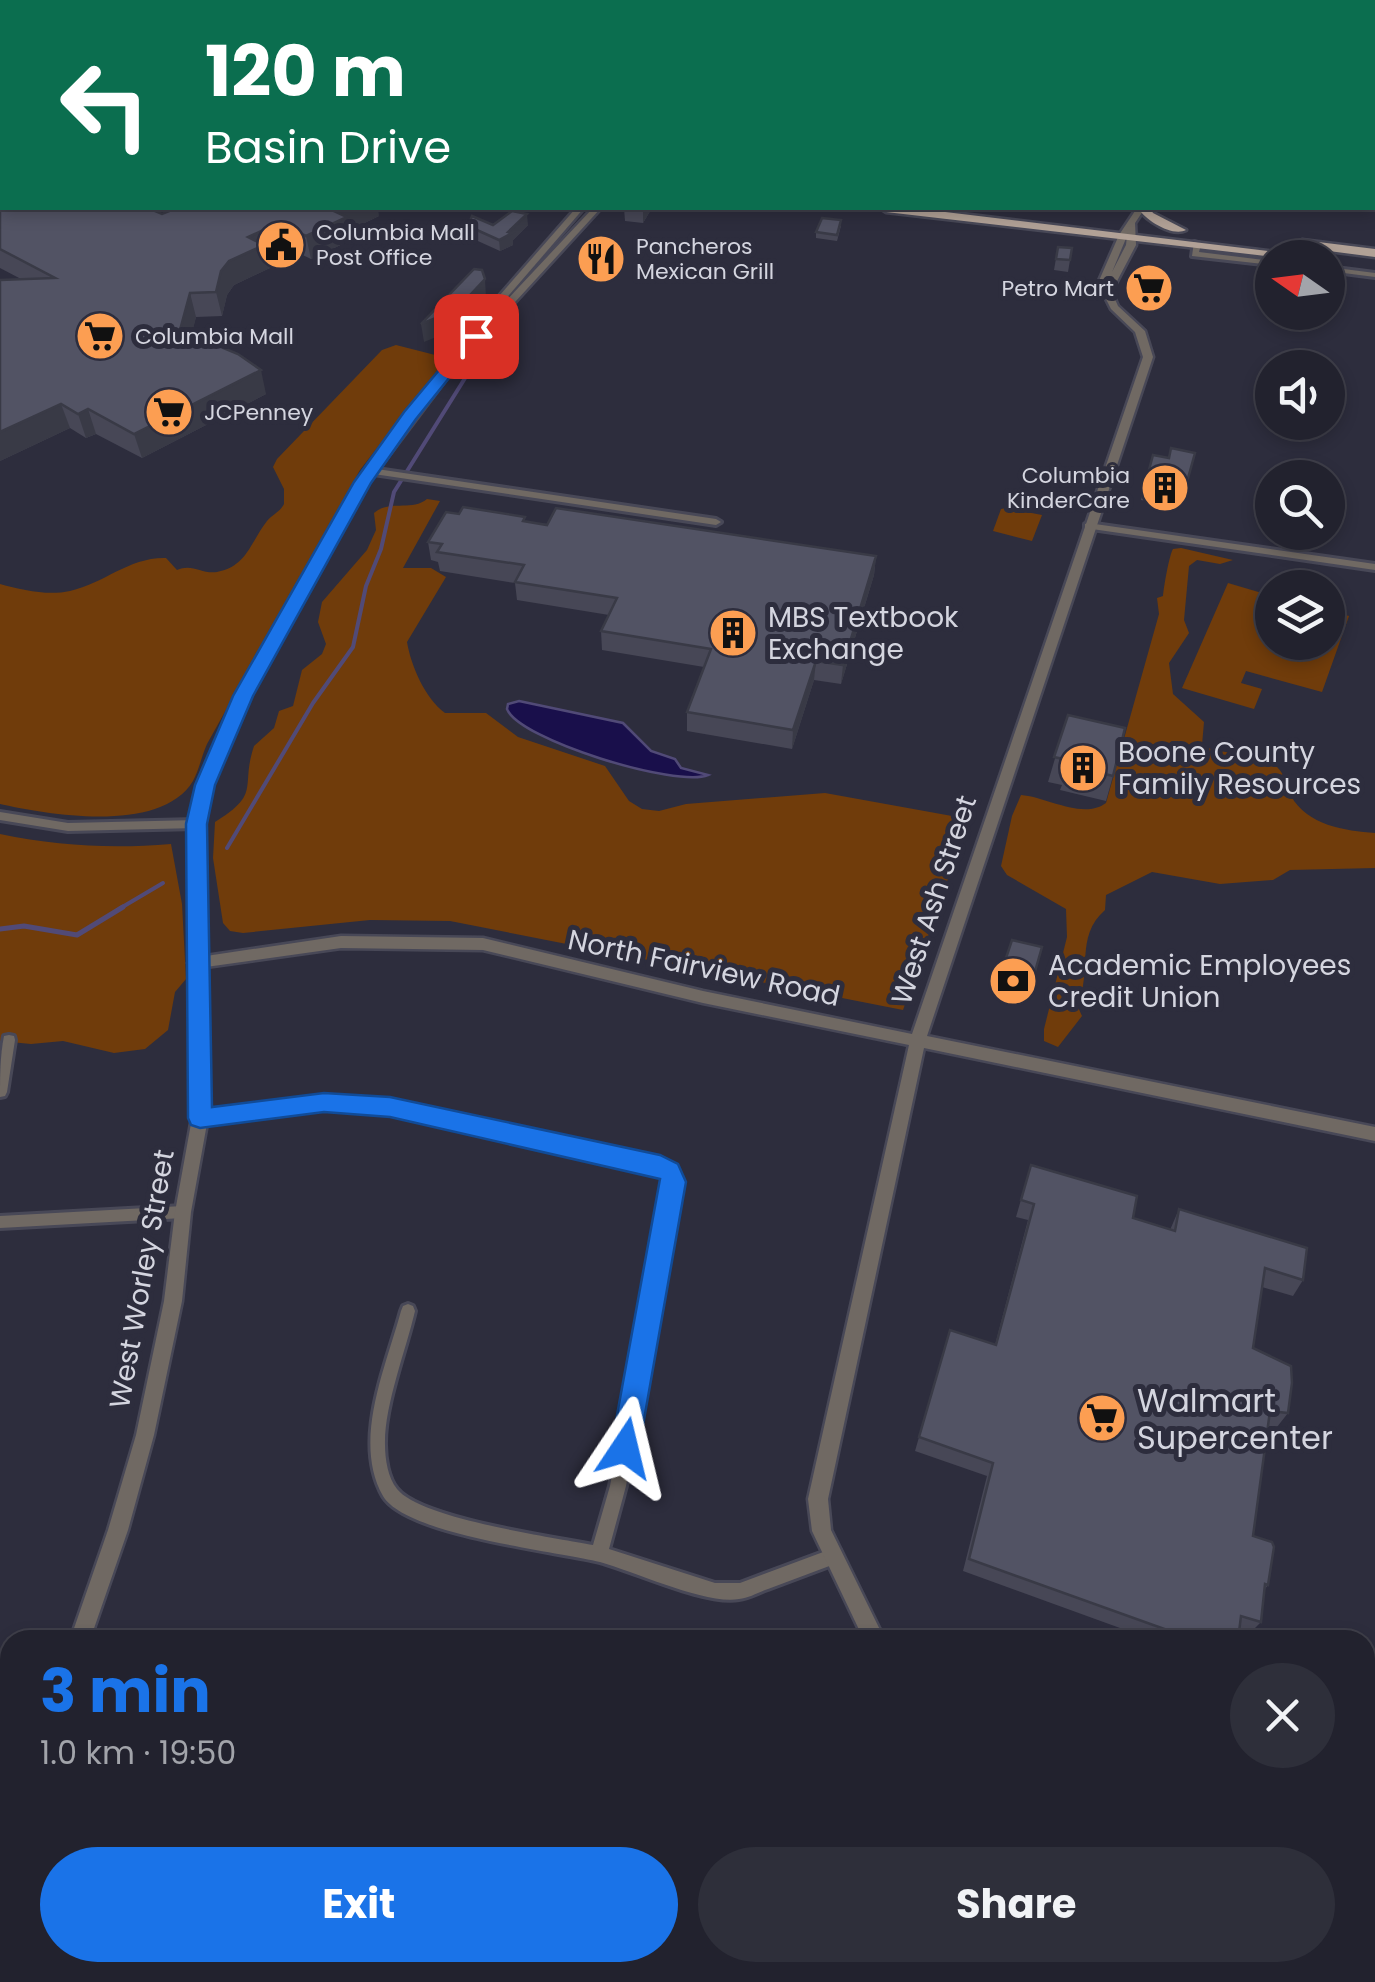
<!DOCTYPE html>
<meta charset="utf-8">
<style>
body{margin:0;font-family:Poppins,sans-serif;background:#2e2f3a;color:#f1f3f6;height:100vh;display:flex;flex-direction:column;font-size:38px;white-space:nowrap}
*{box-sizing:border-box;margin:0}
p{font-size:32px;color:#a2a4aa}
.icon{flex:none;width:55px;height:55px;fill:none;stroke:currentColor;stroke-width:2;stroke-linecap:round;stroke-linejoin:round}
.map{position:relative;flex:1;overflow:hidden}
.details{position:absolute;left:0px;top:1630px;width:1375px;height:352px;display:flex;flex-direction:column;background:#22222e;border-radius:30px 30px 0 0;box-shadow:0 5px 15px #0003,0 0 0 2px #3f3f4a}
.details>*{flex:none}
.guide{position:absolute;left:0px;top:0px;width:1375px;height:210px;box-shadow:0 5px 15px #0003,0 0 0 2px #3f3f4a;background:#0b6e4f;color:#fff;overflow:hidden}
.needle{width:65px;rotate:284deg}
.controls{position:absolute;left:1255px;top:240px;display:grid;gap:20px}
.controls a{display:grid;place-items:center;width:90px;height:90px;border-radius:50%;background:#22222e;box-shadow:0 5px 15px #0003,0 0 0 2px #3f3f4a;font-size:50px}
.pin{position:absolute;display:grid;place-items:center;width:85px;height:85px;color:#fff;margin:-42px;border-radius:20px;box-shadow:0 5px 15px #0006}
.me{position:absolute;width:110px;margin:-55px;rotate:10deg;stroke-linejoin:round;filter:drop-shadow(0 0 8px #0008)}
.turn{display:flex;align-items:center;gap:35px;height:210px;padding:0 40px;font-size:45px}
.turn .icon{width:130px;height:130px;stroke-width:2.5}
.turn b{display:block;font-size:70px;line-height:85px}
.round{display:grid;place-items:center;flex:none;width:105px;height:105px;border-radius:52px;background:#2e2f3a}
.summary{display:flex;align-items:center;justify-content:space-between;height:170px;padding:0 40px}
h1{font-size:60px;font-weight:700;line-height:75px;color:#1a73e8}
.button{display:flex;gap:20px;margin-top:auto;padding:20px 40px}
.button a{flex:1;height:115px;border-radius:60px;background:#1a73e8;color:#fff;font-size:40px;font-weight:700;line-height:115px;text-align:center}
.button a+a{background:#2e2f3a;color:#f1f3f6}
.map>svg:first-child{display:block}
.green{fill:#703c0b}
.water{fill:#190f4b;stroke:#514a77;stroke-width:2.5}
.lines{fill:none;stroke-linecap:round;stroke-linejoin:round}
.stream-far1{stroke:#514a77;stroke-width:4}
.stream{stroke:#514a77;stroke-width:5}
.minor-casing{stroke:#484857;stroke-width:6}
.tertiary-casing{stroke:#484857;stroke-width:5}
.primary-casing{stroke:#484857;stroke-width:5}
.motorway-casing{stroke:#484857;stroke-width:6}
.minor{fill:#706963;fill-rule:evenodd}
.tertiary{fill:#706963;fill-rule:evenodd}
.primary{fill:#b1a196;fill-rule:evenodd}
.motorway{fill:#cab7aa;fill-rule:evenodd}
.wall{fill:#474756}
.shaded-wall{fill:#393a46}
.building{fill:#525364;stroke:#393a46;stroke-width:2.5}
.route{fill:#1a73e8;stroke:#114b97;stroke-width:2.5}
.labels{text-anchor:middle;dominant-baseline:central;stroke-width:10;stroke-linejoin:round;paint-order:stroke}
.far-poi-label{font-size:22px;fill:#d4d5df;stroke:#2d2d3d;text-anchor:start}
.poi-label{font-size:28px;fill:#d4d5df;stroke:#2d2d3d;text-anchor:start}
.street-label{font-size:28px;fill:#d4d5df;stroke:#2d2d3d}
.near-poi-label{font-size:32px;fill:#d4d5df;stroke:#2d2d3d;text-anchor:start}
</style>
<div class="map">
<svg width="1375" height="1982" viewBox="0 0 1375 1982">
<rect width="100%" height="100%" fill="#2d2d3d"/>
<g class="green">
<path d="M396 345 447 358 360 470 207 744C202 755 199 770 193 781 161 834 50 815 0 804V584C22 590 48 596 70 591 105 583 129 557 166 558L177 570C192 563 201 574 217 572 247 567 251 541 267 521 273 514 280 512 284 504V489L273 467 277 459 382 350Z"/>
<path d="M427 499 440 501 403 568H431L446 577 407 642C411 666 425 698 445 713H486L518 737 605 766 629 801 642 809 659 811 686 804 825 793 952 816 961 822 964 832 903 1010 450 921 370 920 243 933 230 931 223 923 213 858 215 822C262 793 240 788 254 746L274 728 279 711 293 706 302 670 322 654 326 644 318 622 322 602 367 550 376 530 374 513C390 499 411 512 427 499Z"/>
<polygon points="1006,508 1042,515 1032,541 993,531 1001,509"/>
<path d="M1181 548 1233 560 1220 564 1197 560 1189 566 1184 620 1189 633 1169 663 1173 694 1204 722 1202 745C1223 757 1256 749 1277 767 1286 775 1286 787 1291 796 1307 825 1345 831 1375 833V868L1290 870 1273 880 1220 884 1152 872 1106 895 1105 910C1074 937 1093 973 1077 1005L1082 1016 1058 1047 1044 1041V1029L1067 937 1066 909 1007 875 1001 866 1012 816 1021 795C1047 797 1083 820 1106 803L1159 614 1157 598 1163 596C1164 586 1169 556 1173 549Z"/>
<polygon points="1228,583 1272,596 1272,642 1328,642 1328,610 1349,616 1322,692 1246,671 1241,683 1262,689 1254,709 1182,688"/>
<path d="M0 834C58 846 112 849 171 844L182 904 186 979 175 992 168 1030 145 1049 114 1053 63 1041 31 1044 0 1041Z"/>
</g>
<path class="water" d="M519 701 623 723 651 751 675 759 681 768 708 775C677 788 519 740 507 709L508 704Z"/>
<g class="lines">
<g class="stream-far1">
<polyline points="227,848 313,703 353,647 366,586 381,549 394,492 467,375"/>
<polyline points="119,909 163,883"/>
</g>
<polyline class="stream" points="0,929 24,926 77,935 123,907"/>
<g class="minor-casing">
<g id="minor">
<polygon points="277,0 292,0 284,2 272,2"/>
<polygon points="0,157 2,157 2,161 0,162"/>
<polygon points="0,166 2,166 2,170 0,171"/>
<polygon points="1194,242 1201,244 1199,252 1272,261 1272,265 1192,256"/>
<polygon points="1328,267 1375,273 1375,277 1328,271"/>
<polygon points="370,468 716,519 721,522 716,525 367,473 365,471"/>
<polygon points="1088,523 1375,564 1375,570 1085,528 1085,524"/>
<polygon points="0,812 68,823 197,820 203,824 197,828 68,831 0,820"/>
<path d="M9 1035 14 1036 15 1040 7 1092 5 1096 0 1097C0 1077 0 1056 4 1036Z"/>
<path d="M324 1097 391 1102 660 1160 674 1168 681 1183 626 1486 609 1549 715 1583H740L834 1548 840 1550 842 1556 840 1562C816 1571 792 1580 768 1589 759 1592 749 1598 739 1599 706 1605 636 1572 600 1562 555 1551 406 1535 383 1496 352 1441 386 1367 401 1311L403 1306 408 1304 413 1306 415 1311C406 1350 384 1406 385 1445 385 1459 388 1478 397 1489 421 1519 552 1537 593 1545L610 1486 667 1183 664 1176 657 1171 391 1112 324 1107 200 1124 195 1122 193 1118 195 1114 200 1112Z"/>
<polygon points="183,1206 188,1208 190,1212 188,1216 183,1218 0,1228 0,1216"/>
<polygon points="885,1972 904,1972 902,1982 882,1982"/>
</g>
</g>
<g class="tertiary-casing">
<g id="tertiary">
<polygon points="1230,0 1238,0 1236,2 1230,2"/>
<rect x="0" y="8" width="2" height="5"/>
<polygon points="576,208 584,208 491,316 485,316 485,312"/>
<path d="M593 208H601L453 370 368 483 249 696 212 785 204 824 206 956 341 936 483 938 703 991 912 1034 1143 357 1135 332 1111 309 1098 283 1119 235 1137 208H1145L1135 223 1136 245 1115 285 1110 288 1118 306 1145 331 1153 357 927 1036 1375 1127V1141L924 1048 828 1499 831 1530 885 1640H864L812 1531 808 1499 909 1045 703 1003 483 950 341 948 206 967 208 1118 191 1212 182 1301 154 1435 128 1530 90 1640H70L108 1530 136 1435 164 1301 175 1212 192 1118 191 967 188 963 191 959 190 824 198 785 237 696 359 480 445 366ZM1127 236 1126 245 1112 272Z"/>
<polygon points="10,1784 10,1816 8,1821 0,1824 0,1792 2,1787"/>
<polygon points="1158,1972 1197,1972 1203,1982 1165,1982 1161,1980"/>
</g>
</g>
<g class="primary-casing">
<g id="primary">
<rect x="0" y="89" width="2" height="7"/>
<polygon points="880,208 912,208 1325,258 1283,258 886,212"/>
<path d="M1138 208H1150L1153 213 1186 230C1173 237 1146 221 1138 208Z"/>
<polygon points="1302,240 1375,249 1375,257 1298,247 1296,244"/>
</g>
</g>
<g class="motorway-casing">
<polygon id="motorway" points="0,0 11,0 0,6"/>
</g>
<use href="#minor" class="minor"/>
<use href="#tertiary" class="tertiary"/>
<use href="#primary" class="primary"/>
<use href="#motorway" class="motorway"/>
</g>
<g class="wall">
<polygon points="547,0 599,0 597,2 547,2"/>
<polygon points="0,202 162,214 379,216 350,230 351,240 311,259 284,246 267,254 270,268 234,285 227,295 222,316 196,317 191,335 266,394 142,458 96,434 86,438 70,428 0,461 0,280 21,279 0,268"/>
<polygon points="624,208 652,208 643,223 625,221"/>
<polygon points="493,225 528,225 513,240 513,245 500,251 469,237 468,226"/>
<polygon points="841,226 837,241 816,238 816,232"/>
<polygon points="1058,247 1072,248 1068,272 1054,270"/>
<polygon points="1195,453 1180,507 1141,500 1153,455 1169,458"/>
<polygon points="526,522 876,556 874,575 841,684 814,680 792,749 687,731 687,712 704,667 602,650 601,631 609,615 517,600 515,583 440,571 438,562 431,560 428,542"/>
<polygon points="1068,715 1113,776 1106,801 1060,790 1062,785 1048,782"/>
<polygon points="1042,947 1027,1000 996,991 1001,973"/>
<polygon points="1031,1165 1133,1218 1170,1230 1179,1209 1303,1280 1293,1296 1262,1287 1253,1348 1288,1413 1277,1427 1268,1426 1253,1536 1268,1585 1265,1589 1261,1622 1249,1634 1239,1630 1238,1640 1153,1640 963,1571 987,1476 915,1451 950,1330 995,1345 1028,1220 1016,1217"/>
</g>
<g class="shaded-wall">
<polygon points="2,116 2,142 0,144 0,118"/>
<polygon points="345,208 378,208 379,216 350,230 351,240 311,259 306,236 336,212"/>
<polygon points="643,208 652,208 643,223"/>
<polygon points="527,214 528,225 513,240 513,245 500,251 499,240"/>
<polygon points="279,223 284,246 267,254 270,268 234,285 227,295 222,316 216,292 221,271 248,237"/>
<polygon points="485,279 486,297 458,328 424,342 421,324"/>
<polygon points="190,293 196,317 187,354 180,330"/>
<polygon points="261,370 266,394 142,458 134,434"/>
<polygon points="61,404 70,428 0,461 0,432"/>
<polygon points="88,409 96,434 86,438 78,414"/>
<polygon points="876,556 874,575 841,684 843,665"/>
<polygon points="816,661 814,680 792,749 793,730"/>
</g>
<g class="building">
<polygon points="302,0 388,0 408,2 298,2"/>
<polygon points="635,0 701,0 699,2 633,2"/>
<polygon points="804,0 821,0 819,2 803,1"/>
<polygon points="905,0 939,0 938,2 904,2"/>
<polygon points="0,102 2,103 2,116 0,118"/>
<polygon points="2,201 2,208 148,208 162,214 177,208 345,208 336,212 347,217 306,236 279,223 248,237 264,245 229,261 221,271 216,292 190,293 180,330 238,354 261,370 134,434 88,409 78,414 61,404 0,432 0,280 55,278 0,249 0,202"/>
<polygon points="512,211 527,214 508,232 512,233 499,240 468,226 472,216 493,225"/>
<polygon points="822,218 841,220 837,235 816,232"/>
<polygon points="1058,247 1072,248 1070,260 1056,259"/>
<polygon points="474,269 482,270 485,279 456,310 421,324"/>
<polygon points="1171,448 1195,453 1185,489 1146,481 1153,455 1169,458"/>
<polygon points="463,507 525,517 523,521 547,525 556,508 876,556 843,665 816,661 793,730 687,712 711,649 601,631 617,598 515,582 524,565 437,552 442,544 428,542 446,512 459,514"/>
<polygon points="1068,715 1125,728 1113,776 1067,765 1068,760 1054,757"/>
<polygon points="1012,940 1042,947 1032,982 1001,973"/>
<polygon points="1031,1165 1137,1196 1133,1218 1175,1231 1179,1209 1307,1248 1303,1280 1265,1268 1253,1348 1291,1366 1292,1383 1288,1413 1270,1411 1253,1536 1272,1542 1274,1547 1268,1585 1265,1584 1261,1622 1241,1616 1238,1640 1195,1640 969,1559 993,1463 919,1437 950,1330 996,1345 1034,1204 1021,1200"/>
</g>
<polygon class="route" points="470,333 483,336 416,419 371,483 253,696 215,785 207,824 212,1107 324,1093 390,1097 660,1155 678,1164 686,1182 639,1448 635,1457 625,1461 615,1457 611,1448 660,1179 390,1117 324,1112 200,1128 191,1125 188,1118 186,824 195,785 233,696 354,482 404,412"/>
<defs>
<g id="civic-disc" transform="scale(2.5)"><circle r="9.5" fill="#fc9e52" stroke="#2d2d3d"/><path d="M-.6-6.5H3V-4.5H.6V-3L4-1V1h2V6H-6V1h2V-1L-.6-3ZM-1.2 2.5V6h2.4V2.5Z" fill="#111"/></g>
<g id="restaurant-disc" transform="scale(2.5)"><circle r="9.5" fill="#fc9e52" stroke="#2d2d3d"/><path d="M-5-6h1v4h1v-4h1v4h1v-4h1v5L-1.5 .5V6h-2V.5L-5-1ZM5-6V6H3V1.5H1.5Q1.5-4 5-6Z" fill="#111"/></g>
<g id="supermarket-disc" transform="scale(2.5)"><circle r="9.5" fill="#fc9e52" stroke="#2d2d3d"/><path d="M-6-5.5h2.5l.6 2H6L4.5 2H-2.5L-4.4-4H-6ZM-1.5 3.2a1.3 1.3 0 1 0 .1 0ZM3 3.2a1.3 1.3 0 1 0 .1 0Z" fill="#111"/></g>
<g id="building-disc" transform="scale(2.5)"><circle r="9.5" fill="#fc9e52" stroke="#2d2d3d"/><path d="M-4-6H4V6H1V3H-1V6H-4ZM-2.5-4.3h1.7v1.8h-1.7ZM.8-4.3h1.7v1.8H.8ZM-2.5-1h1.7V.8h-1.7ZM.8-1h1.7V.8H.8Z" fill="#111"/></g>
<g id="bank-disc" transform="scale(2.5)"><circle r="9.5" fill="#fc9e52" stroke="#2d2d3d"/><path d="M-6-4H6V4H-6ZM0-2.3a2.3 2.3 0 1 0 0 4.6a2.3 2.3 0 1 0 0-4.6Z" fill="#111"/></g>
</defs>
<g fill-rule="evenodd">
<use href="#civic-disc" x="281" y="245"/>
<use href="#restaurant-disc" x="601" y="259"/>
<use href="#supermarket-disc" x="1149" y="288"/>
<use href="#supermarket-disc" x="100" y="336"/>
<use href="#supermarket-disc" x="169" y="412"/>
<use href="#building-disc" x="1165" y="488"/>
<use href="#building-disc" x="733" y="633"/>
<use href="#building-disc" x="1083" y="768"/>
<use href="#bank-disc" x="1013" y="981"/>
<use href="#supermarket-disc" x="1102" y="1418"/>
</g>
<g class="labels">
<g class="far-poi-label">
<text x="316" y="232">Columbia Mall<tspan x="316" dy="25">Post Office</tspan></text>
<text x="636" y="246">Pancheros<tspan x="636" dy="25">Mexican Grill</tspan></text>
<text x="1114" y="288" text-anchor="end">Petro Mart</text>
<text x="135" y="336">Columbia Mall</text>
<text x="204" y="412">JCPenney</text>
<text x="1130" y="475" text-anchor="end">Columbia<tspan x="1130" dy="25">KinderCare</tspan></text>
</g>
<g class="poi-label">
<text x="768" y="617">MBS Textbook<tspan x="768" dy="32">Exchange</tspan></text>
<text x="1118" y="752">Boone County<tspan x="1118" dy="32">Family Resources</tspan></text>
<text x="1048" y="965">Academic Employees<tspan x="1048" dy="32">Credit Union</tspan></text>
</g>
<g class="street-label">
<text transform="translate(934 900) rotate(-72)">West Ash Street</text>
<text transform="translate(704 968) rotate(12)">North Fairview Road</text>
<text transform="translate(142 1279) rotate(-80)">West Worley Street</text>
</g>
<g class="near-poi-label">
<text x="1137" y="1400">Walmart<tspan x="1137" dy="37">Supercenter</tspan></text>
</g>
</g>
</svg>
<div class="controls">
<a><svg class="needle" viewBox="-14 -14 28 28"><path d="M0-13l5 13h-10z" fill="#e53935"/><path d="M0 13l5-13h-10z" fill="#a2a4aa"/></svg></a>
<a><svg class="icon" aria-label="sound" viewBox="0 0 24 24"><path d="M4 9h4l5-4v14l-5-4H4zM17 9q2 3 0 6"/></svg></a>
<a><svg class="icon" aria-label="search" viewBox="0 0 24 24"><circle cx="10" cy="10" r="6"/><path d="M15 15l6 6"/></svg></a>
<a><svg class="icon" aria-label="layers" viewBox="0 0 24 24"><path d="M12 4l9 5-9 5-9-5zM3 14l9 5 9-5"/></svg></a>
</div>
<div class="pin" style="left:476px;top:336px;background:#d93025"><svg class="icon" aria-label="arrive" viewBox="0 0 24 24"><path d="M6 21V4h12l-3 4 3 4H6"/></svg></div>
<svg class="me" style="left:625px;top:1448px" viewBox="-20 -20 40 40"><path d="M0-17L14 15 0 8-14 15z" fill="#1a73e8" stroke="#fff" stroke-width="4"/></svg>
<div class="guide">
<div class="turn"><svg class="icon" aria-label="left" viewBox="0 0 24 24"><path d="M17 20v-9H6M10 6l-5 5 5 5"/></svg><div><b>120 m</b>Basin Drive</div></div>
</div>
<section class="details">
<div class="summary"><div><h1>3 min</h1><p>1.0 km · 19:50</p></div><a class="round"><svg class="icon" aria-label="close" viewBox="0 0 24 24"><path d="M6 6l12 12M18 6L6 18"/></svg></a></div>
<div class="button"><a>Exit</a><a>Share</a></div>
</section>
</div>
